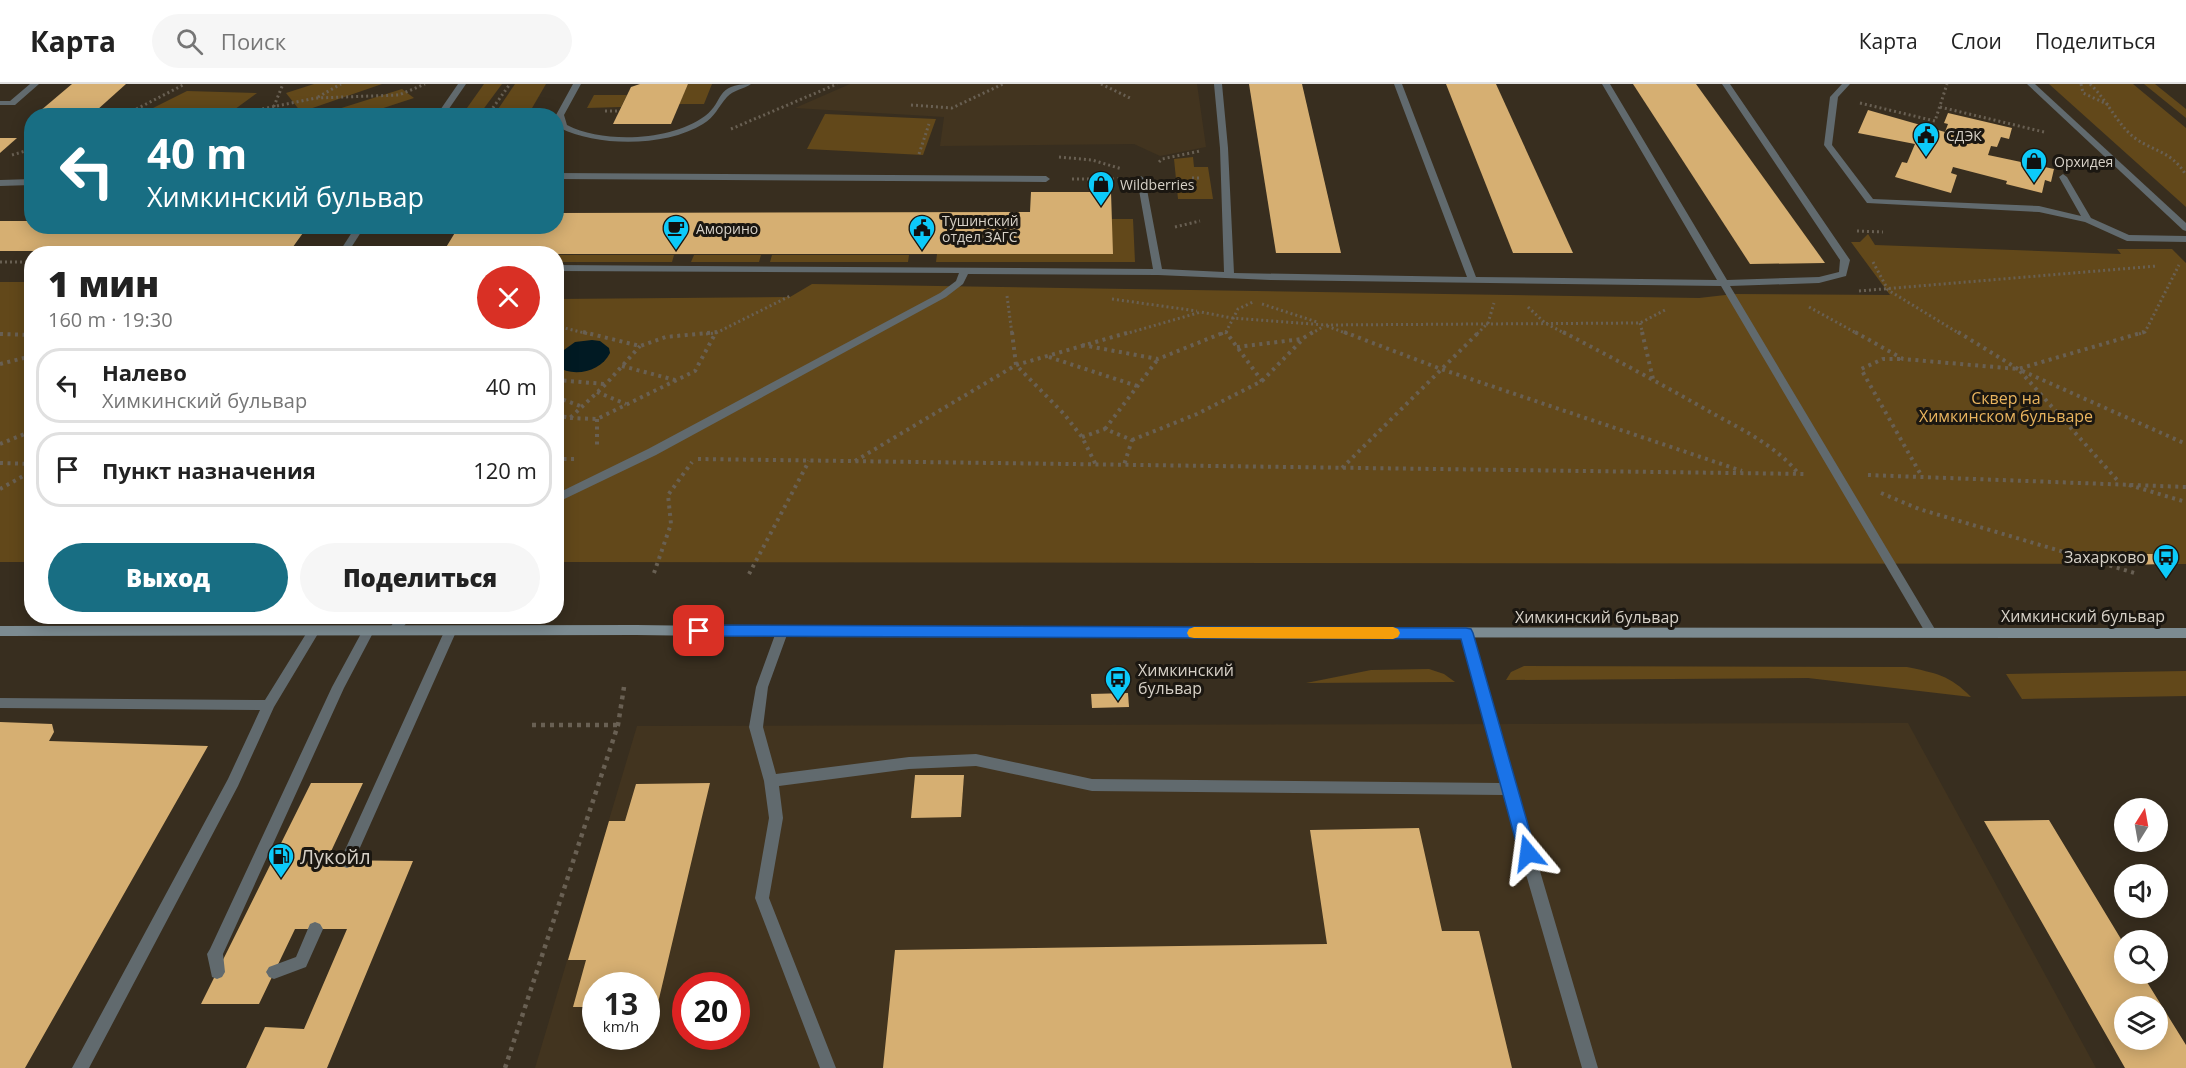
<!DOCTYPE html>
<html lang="ru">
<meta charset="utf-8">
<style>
body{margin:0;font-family:"Open Sans",sans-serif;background:#f6f6f6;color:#222;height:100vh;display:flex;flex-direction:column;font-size:22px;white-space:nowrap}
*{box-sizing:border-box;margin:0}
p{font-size:20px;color:#767676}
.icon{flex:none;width:33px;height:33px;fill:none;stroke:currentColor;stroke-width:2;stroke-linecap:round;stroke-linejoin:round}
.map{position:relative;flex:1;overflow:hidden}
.side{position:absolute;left:24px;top:162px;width:540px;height:378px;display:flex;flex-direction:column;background:#fff;border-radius:24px;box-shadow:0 3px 15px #0003}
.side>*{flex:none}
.top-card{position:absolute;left:24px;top:24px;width:540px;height:126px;border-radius:24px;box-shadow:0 3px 15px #0003;background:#186e83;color:#fff;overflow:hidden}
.needle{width:39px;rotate:11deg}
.controls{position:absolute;left:2114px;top:714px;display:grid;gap:12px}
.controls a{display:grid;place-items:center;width:54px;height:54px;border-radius:50%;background:#fff;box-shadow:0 3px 15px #0003;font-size:30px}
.speed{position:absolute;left:582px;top:888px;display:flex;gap:12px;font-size:30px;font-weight:700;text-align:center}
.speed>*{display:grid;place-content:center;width:78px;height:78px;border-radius:50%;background:#fff;box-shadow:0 3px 15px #0003;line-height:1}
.speed small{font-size:15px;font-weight:400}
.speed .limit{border:9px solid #d22;background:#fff;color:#111}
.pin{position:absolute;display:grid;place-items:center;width:51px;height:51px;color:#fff;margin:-26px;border-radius:12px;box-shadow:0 3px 9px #0006}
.me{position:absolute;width:66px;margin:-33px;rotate:344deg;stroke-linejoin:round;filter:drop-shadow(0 0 4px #0008)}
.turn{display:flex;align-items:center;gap:21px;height:126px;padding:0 24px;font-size:27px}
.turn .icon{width:78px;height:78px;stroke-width:2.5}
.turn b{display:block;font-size:42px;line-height:51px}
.round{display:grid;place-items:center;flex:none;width:63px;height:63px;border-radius:32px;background:#f6f6f6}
.overview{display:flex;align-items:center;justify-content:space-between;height:102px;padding:0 24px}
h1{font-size:36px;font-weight:800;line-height:45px}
.primary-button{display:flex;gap:12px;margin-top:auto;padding:12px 24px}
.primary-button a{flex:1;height:69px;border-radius:36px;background:#186e83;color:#fff;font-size:24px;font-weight:800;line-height:69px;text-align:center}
.primary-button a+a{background:#f6f6f6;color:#222}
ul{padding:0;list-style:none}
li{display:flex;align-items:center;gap:18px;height:75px;margin:0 12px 9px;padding:0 12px;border:3px solid #e0e0e0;border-radius:24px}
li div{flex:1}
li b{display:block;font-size:22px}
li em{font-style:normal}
header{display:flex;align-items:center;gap:36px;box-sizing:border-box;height:84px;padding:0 30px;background:#fff;border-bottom:2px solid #e0e0e0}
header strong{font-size:28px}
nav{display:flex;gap:33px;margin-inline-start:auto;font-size:21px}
.search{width:420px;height:54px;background:#f6f6f6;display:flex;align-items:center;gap:15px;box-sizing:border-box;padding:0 21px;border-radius:33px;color:#767676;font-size:22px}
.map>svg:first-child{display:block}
.built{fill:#42341f;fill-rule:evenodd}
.green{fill:#62481a}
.water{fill:#011a23}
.building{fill:#d6af72;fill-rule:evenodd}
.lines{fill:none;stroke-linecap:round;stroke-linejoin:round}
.path-far2{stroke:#696053;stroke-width:3;stroke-dasharray:2 3;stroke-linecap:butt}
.path-far1{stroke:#696053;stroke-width:4;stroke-dasharray:3 4.5;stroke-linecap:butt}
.path{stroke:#696053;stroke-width:4.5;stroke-dasharray:4 5;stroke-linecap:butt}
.lane{fill:#616a6e;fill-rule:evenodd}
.street{fill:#616a6e;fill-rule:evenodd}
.secondary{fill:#7c8b91;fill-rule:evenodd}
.route{fill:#1a73e8;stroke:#114b97;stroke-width:1.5}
.slow{fill:#f59e0b}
.labels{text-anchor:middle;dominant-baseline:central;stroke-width:6;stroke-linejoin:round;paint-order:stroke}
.far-poi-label{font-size:14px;fill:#d7d1c7;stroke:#1b1711;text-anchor:start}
.park-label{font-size:16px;fill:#e9b45e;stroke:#1b1711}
.poi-label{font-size:16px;fill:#d7d1c7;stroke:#1b1711;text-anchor:end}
.street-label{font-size:16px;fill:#d7d1c7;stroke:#1b1711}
.near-poi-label{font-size:20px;fill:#d7d1c7;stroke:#1b1711;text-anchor:start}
</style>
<header>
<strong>Карта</strong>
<div class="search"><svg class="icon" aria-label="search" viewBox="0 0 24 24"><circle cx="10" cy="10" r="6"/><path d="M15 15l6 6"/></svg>Поиск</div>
<nav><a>Карта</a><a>Слои</a><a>Поделиться</a></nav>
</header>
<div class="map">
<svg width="2186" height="984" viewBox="0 0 2186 984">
<rect width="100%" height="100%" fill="#382e1f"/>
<g class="built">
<polygon points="850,0 1197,0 1206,63 1160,72 1134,60 940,62 944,33 795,24"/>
<path d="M1908 639 2096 984H535L637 642ZM596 902H646V952H596ZM686 902H736V952H686Z"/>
</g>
<g class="green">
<polygon points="314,0 382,0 301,28 286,9"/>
<polygon points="484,0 502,0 479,31 462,31"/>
<polygon points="515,0 546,0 528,31 494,31"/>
<polygon points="688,0 712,0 704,20 679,20"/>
<polygon points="2049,0 2133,0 2186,44 2186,123"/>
<polygon points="2144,0 2155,0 2186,25 2186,34"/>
<polygon points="402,5 414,14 362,31 319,31"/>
<polygon points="187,7 257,9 227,31 139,31"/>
<polygon points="594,11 627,11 621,23 587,24"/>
<polygon points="825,30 936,35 923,71 807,65"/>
<polygon points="1193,73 1194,83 1208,83 1213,115 1178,115 1174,75"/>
<polygon points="1112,135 1133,135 1135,178 936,178 937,170 1112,170"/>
<polygon points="1868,150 1875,161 2121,170 2117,165 2172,165 2186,179 2186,480 557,478 556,215 790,213 812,200 1699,214 1734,210 1890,211 1851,158 1860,158"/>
<polygon points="557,171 674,171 672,178 557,178"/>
<polygon points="694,171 761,171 759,178 691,178"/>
<polygon points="772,171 909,171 908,178 770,178"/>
<rect x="0" y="198" width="31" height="280"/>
<path d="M1524 582 1907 583C1935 589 1950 591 1971 613L1808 594 1506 596 1511 588Z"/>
<polygon points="1429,585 1444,590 1455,598 1306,599 1371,586"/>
<polygon points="2186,587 2186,612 2022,615 2006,590"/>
</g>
<path class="water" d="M592 256 600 257 609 264 610 269C601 288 572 294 557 282V271L575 258Z"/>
<g class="building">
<polygon points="72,0 126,0 97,26 40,27"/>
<polygon points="640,0 688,0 671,40 613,40 631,3"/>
<polygon points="1249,0 1302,0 1341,169 1276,169"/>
<polygon points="1446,0 1496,0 1573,169 1513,169"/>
<polygon points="1633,0 1696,0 1825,179 1750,180"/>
<polygon points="1868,26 1945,48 1948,40 1944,39 1948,29 2012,44 2009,55 2001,53 1997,63 1991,62 1988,71 2054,85 2051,98 2045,96 2042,109 2006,100 2007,97 1953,83 1951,89 1957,91 1951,109 1895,93 1902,78 1907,79 1915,60 1858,49"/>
<polygon points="0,54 17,54 0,69"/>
<polygon points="1031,108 1111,108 1113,170 442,170 459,142 556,142 556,129 1030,128"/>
<polygon points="0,137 32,137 32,142 308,142 290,167 0,167"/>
<polygon points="2124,470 2154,470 2162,480 2132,481"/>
<polygon points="1128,609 1129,623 1092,624 1091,610"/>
<polygon points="0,638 52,640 54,648 49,657 208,662 25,984 0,984"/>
<polygon points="915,691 964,691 961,733 911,734"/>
<polygon points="311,699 363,699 327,776 413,777 327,984 246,984 265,943 304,945 347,845 295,845 259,920 201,920"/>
<polygon points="710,699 657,923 646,923 646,902 596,902 596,923 573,923 586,876 568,876 609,737 625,737 636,700"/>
<path d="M2049 736 2124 860V890H2142L2186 961V984H2125L1984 737ZM2124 922H2157V956H2124Z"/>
<polygon points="1419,744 1442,847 1479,847 1512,984 883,984 895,866 1327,860 1310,746"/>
</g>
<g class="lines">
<g class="path-far2">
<polyline points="1101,0 1130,14"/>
<polyline points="2081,0 2083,9 2109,21"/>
<path d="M2090 0C2105 14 2114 33 2127 47 2147 68 2169 63 2186 91"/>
<polyline points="318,13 341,0"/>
<polyline points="1860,19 1935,37 1947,0"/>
<polyline points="911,21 952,24 1003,0"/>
<polyline points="1940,23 2044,48"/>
<polyline points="605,27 619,27"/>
<polyline points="123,32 185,0"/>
<polyline points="228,32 316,14 399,11 425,0"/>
<polyline points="270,32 283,0"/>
<polyline points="487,32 510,0"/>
<polyline points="731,45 837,0"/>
<polyline points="919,70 929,40"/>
<polyline points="12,71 32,65"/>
<polyline points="1059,73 1092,76 1122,85"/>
<polyline points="1159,78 1162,75 1200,67"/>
<polyline points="1192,94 1200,94"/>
<polyline points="1072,95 1119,95"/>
<polyline points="1175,143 1200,137"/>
<polyline points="1857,147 1883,148"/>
<polyline points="0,178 32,178"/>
<polyline points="1873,178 1888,206 1960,250"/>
<polyline points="1859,207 2157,182"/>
<polyline points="1007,212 1012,250"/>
<polyline points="1112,215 1197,227"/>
<polyline points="1262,220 1317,238"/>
<polyline points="1528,223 1545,239 1566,250"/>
<polyline points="1809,223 1858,250"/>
<polyline points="1640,239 1643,250"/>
<polyline points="556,242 589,250"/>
<polyline points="1327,242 1348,250"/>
<polyline points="1226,248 1227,250"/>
<polyline points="706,250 716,249 792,211"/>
<polyline points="1125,250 1201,228 1232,234 1325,241 1640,239 1667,225"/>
<polyline points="1221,250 1226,248 1238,225 1253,218"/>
<polyline points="1311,250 1324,242"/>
<polyline points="1477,250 1488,239 1494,219"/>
<polyline points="2139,250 2145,248 2179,181"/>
</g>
<g class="path-far1">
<polyline points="583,248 640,262 666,253 717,248"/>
<polyline points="1012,248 1016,281 1064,330 1082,353 1096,381"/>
<polyline points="1344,248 1441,285 1742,387"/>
<path d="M1563 248C1613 274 1663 301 1712 329 1743 346 1776 362 1798 389"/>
<polyline points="1642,248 1653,295"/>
<polyline points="1855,248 1903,275 2018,285 2144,248"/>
<polyline points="1958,248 2018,285 2186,360"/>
<polyline points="0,250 32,251"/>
<polyline points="1082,261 1158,275 1225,248"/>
<polyline points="1237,263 1302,255 1313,248"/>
<polyline points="1049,273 1137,302"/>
<polyline points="1900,275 1883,275 1861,285 1921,391"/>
<polyline points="0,280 32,272"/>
<polyline points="622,282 675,296"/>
<polyline points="2020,287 2119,398"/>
<polyline points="556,296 605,300"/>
<polyline points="1262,297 1302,256"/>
<polyline points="597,308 626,320"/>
<polyline points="556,313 583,323"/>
<polyline points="556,331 570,334 606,300 640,262"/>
<polyline points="570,334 597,335 695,287 715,250"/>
<polyline points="597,335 597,364"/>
<polyline points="1105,345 1158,275"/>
<polyline points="1082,353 1105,345 1132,356 1124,381"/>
<polyline points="1132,356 1197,330 1262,297 1226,248"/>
<polyline points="0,360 32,347"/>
<polyline points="556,375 574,375"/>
<polyline points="698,375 1806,390"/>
<polyline points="855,377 1016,281 1130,248"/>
<polyline points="0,379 32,380"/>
<polyline points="1342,384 1479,248"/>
<polyline points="1868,391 2186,403"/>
<polyline points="2129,401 2186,418"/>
<polyline points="0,405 32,387"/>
<polyline points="1881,409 1919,425 2138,490"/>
<polyline points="654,489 671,440 668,411 692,378"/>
<polyline points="749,490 809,377"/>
</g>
<g class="path">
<polyline points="532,641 618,641"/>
<polyline points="505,984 618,641 624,603"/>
</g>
<g class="lane">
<polygon points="30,0 39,0 15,21 0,21 0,17 10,17"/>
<polygon points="458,0 466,0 444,32 436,32"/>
<path d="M573 0H581L564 31 567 41C604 60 671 57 705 32 725 17 714 0 751 0 744 5 733 6 727 13 718 23 715 33 703 40 666 63 598 63 560 44L556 31Z"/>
<polygon points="1214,0 1222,0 1228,64 1234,189 1467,193 1394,0 1402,0 1476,193 1717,196 1602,0 1610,0 1727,196 1819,193 1839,188 1840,176 1722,0 1730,0 1850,176 1846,192 1819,199 1730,202 1936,547 1938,550 1936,553 1928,553 1721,202 1270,196 1158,191 968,190 963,200 946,213 656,371 556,419 556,410 648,365 940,209 956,197 959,189 556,187 556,181 1153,185 1137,95 1141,92 1145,95 1162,185 1224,188 1220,64"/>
<polygon points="1842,0 1850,0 1838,13 1832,61 1873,115 2039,122 2081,132 2059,93 2063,90 2067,93 2091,134 2129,151 2186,152 2186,158 2127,157 2085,138 2039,128 1867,119 1824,61 1830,13"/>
<polygon points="556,89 1046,92 1050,95 1046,98 556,95"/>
<polygon points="32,95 32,101 0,102 0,96"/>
<polygon points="356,142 365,142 347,170 338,170"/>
<polygon points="398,532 412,532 397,551 389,551 387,548"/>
<polygon points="368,542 372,544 374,547 344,604 223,870 225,888 222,893 217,895 212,893 207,870 210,865 332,603 364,544"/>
<polygon points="313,543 317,545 319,548 274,623 238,702 89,984 72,984 228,695 260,626 0,624 0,614 265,616 309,545"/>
<polygon points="450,543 454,545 456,548 354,777 352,782 347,784 342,782 340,777 444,548 446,545"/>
<polygon points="782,543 786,545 788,548 768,603 763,643 776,690 909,673 976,670 1092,695 1500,699 1460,549 1462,546 1470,546 1497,641 1598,984 1582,984 1503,711 1092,707 976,682 909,685 779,702 783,734 769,814 836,984 820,984 755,814 769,734 764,697 749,643 756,603 776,548 778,545"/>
<polygon points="315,838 320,840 323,845 306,883 274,895 269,893 266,888 269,883 296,873 310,840"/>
</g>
<polygon class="street" points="2027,0 2035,0 2186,139 2186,147 2183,146"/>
<polygon class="secondary" points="636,541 782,543 2186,544 2186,554 782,553 636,551 0,552 0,542"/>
</g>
<polygon class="route" points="699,541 1466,544 1471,545 1473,549 1536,769 1533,775 1528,777 1522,775 1519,769 1461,555 699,552 692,547"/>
<polygon class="slow" points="1194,543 1393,543 1398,545 1400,549 1398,553 1393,555 1194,554 1189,553 1187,549 1189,545"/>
<defs>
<g id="civic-pin" transform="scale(1.35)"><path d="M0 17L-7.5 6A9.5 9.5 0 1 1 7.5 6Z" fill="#0ccafa" stroke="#1b1711"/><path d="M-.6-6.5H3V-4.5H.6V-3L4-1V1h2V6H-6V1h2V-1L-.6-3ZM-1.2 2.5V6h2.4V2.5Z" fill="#111"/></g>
<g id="shop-pin" transform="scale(1.35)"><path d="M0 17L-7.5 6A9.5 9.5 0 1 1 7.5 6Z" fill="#0ccafa" stroke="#1b1711"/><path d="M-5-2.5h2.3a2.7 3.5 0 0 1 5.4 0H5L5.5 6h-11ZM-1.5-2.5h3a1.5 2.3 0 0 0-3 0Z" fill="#111"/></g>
<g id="cafe-pin" transform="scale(1.35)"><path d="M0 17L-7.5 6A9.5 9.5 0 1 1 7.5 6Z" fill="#0ccafa" stroke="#1b1711"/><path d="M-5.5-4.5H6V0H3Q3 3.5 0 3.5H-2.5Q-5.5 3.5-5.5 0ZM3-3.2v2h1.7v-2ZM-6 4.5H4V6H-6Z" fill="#111"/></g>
<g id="bus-pin" transform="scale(1.35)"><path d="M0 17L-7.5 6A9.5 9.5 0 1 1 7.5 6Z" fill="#0ccafa" stroke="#1b1711"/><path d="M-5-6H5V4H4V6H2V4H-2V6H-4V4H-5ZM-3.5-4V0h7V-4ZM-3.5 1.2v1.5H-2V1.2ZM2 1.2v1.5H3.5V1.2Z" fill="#111"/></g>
<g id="fuel-pin" transform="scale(1.35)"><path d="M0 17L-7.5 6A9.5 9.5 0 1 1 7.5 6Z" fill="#0ccafa" stroke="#1b1711"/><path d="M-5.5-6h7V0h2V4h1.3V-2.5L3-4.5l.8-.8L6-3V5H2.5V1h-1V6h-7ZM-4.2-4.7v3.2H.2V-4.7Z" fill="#111"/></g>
</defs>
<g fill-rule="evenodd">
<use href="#civic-pin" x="1926" y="51"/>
<use href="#shop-pin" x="2034" y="77"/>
<use href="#shop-pin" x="1101" y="100"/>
<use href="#cafe-pin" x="676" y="144"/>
<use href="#civic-pin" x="922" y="144"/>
<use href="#bus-pin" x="2166" y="473"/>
<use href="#bus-pin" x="1118" y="595"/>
<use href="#fuel-pin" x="281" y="772"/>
</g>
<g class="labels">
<g class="far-poi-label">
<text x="1946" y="51">СДЭК</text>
<text x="2054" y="77">Орхидея</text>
<text x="1120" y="100">Wildberries</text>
<text x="942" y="136">Тушинский<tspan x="942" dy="16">отдел ЗАГС</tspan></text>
<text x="696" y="144">Аморино</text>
</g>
<g class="park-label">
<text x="2006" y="314">Сквер на<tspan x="2006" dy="18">Химкинском бульваре</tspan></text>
</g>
<g class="poi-label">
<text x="2146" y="473">Захарково</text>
<text x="1138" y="586" text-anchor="start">Химкинский<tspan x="1138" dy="18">бульвар</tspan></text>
</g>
<g class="street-label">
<text x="2083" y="532">Химкинский бульвар</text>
<text x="1597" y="533">Химкинский бульвар</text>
</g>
<g class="near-poi-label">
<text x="300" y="772">Лукойл</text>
</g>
</g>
</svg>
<div class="controls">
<a><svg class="needle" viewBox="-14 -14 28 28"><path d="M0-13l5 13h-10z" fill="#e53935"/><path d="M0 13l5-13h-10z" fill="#767676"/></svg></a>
<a><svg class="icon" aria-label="sound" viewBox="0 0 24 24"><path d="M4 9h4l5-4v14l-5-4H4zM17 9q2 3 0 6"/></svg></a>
<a><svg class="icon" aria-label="search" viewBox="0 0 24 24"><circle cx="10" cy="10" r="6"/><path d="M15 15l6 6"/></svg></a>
<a><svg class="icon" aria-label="layers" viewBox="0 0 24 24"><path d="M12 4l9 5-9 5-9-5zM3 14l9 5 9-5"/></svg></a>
</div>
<div class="speed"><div>13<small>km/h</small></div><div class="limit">20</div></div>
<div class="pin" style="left:699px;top:547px;background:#d93025"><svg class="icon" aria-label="arrive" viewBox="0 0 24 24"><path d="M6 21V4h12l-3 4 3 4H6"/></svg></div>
<svg class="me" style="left:1528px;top:769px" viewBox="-20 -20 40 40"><path d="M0-17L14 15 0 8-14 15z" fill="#1a73e8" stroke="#fff" stroke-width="4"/></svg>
<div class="top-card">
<div class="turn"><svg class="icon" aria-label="left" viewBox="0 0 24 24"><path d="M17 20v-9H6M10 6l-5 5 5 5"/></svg><div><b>40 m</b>Химкинский бульвар</div></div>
</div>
<section class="side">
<div class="overview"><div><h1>1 мин</h1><p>160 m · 19:30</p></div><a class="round" style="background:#d93025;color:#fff"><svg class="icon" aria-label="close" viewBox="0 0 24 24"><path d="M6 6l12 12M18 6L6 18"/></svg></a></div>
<ul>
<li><svg class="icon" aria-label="left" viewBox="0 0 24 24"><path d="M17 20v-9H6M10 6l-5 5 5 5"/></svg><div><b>Налево</b><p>Химкинский бульвар</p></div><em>40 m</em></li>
<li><svg class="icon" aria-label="arrive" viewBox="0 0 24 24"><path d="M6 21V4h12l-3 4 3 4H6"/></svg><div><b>Пункт назначения</b></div><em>120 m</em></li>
</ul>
<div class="primary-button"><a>Выход</a><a>Поделиться</a></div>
</section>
</div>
